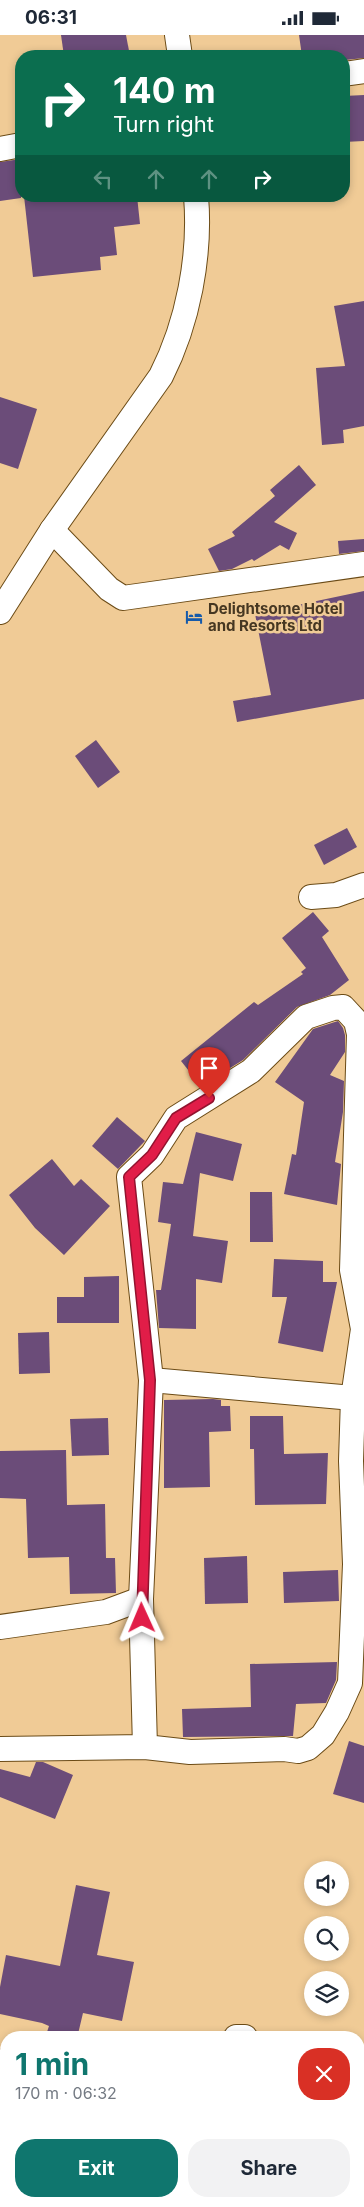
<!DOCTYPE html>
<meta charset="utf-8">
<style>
body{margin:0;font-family:Inter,sans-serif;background:#f2f2f3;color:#1f2937;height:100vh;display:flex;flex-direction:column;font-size:19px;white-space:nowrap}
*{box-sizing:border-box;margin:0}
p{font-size:16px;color:#747a83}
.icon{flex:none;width:28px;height:28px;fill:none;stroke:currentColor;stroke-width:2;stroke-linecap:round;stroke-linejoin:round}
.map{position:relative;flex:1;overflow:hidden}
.side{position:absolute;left:0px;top:1996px;width:365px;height:176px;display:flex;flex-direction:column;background:#fff;border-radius:20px 20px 0 0;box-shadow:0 2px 8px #0003}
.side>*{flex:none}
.banner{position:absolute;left:15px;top:15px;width:335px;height:152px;border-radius:20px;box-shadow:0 2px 8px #0003;background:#0b6e4f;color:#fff;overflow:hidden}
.tools{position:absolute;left:304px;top:1826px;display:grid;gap:10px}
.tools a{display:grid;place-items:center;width:45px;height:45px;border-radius:50%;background:#fff;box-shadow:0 2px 8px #0003;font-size:25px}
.pin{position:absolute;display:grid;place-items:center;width:42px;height:42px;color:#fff;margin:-51px -21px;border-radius:50% 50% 50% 0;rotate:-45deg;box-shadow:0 0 5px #0007}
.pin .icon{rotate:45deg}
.me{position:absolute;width:55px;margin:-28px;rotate:359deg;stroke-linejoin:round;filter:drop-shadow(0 0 4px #0008)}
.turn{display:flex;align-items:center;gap:18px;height:105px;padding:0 15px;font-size:22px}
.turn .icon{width:65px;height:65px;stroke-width:2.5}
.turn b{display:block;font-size:35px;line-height:42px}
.lanes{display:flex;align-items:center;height:48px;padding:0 15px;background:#0003;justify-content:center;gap:25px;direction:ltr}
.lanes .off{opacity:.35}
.round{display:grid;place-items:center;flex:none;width:52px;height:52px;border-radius:20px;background:#f2f2f3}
.summary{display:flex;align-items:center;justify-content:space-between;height:85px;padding:0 15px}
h1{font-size:30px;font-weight:700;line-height:38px;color:#0f766e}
.action{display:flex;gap:10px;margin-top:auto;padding:10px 15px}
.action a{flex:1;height:58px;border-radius:20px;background:#0f766e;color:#fff;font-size:20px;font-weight:700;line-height:58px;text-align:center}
.action a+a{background:#f2f2f3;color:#1f2937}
.status{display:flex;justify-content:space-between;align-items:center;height:35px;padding:0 25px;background:#fff;direction:ltr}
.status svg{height:14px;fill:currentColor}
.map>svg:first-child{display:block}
.building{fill:#6b4c79}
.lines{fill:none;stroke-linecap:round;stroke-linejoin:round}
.minor-casing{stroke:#6b4b16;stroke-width:26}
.minor{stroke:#fff;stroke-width:24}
.route-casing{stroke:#92132f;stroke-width:12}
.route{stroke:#e11d48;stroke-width:9}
.labels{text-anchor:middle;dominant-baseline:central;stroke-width:5;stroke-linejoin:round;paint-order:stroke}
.poi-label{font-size:15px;font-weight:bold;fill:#463722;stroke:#f0cb96;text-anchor:start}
</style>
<div class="status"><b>06:31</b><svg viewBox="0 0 49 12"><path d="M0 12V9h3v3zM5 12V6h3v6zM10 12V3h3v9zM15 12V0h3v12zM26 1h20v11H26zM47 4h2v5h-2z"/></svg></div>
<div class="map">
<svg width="364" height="2172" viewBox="0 0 364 2172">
<rect width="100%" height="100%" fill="#f0cb96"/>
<g class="building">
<polygon points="61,0 126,0 130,21 64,21"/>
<polygon points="299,0 364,0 364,23 345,25 344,21 302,21"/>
<polygon points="364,60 364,106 344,107 344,61"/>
<polygon points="21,124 21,163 0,166 0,127"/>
<polygon points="24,161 98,161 98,165 137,161 140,189 114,192 117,220 100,222 101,235 33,242"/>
<polygon points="364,266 364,391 343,395 344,408 322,410 316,333 345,331 334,271"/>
<polygon points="0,362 37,374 18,434 0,428"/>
<polygon points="299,430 316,450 274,487 297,498 289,515 280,510 254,526 252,524 232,534 219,536 208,514 235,501 232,497 275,461 270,455"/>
<polygon points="364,504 364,516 339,519 338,506"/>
<polygon points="364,556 364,664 237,687 233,666 271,660 255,579"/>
<polygon points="96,705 120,737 98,753 75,721"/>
<polygon points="347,793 357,812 324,830 314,810"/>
<polygon points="313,877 329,896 322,902 349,945 330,960 297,972 243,1025 201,1051 181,1026 254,967 258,970 303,939 301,937 306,933 282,903"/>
<polygon points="338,986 343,993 345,1000 345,1017 330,1040 344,1046 343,1077 335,1127 341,1129 337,1170 284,1159 292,1119 296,1120 304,1067 275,1047 313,994"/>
<polygon points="117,1082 145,1106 118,1134 92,1111"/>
<polygon points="196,1097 242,1109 233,1146 200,1138 193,1201 228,1206 222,1248 196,1244 196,1294 159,1293 156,1255 161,1255 171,1189 158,1187 163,1147 183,1149"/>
<polygon points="52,1124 74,1151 81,1144 110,1171 64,1220 35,1193 9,1160"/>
<polygon points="250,1157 272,1157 273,1207 250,1207"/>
<polygon points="274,1224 323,1226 323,1247 337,1247 323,1317 278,1308 287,1262 272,1262"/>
<polygon points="119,1241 119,1288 57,1288 57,1262 84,1262 84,1242"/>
<polygon points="49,1297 50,1338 19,1339 18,1298"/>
<polygon points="213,1364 221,1365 221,1371 230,1371 231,1396 209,1397 210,1452 164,1453 164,1365"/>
<polygon points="250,1381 283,1381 284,1419 328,1418 326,1469 255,1470 254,1414 250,1414"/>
<polygon points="108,1383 109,1420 72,1421 70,1384"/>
<polygon points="66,1415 67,1470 105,1469 106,1523 115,1523 116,1558 70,1559 69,1522 28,1523 26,1464 0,1463 0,1416"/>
<polygon points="247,1521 248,1568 205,1569 204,1523"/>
<polygon points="338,1535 339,1566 284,1568 283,1537"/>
<polygon points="337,1627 336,1645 326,1668 296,1669 293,1701 183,1702 182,1674 251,1672 250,1629"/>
<polygon points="349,1706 364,1711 364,1768 333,1759"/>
<polygon points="36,1727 43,1727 73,1740 55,1784 0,1762 0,1734 30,1742"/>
<polygon points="76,1850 110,1857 97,1920 134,1927 122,1986 83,1978 78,1999 66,1996 64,2001 47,1997 49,1991 42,1988 0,1979 0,1952 6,1920 60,1931"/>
</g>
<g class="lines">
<g class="minor-casing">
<g id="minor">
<polyline points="177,0 180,21"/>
<polyline points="344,39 364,36"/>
<polyline points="0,114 21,110"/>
<polyline points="52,495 109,554 123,563 364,529"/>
<path d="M0 577 52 495 161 341C188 288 201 221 196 161"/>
<polyline points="311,862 336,860 364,850"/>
<polyline points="151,1345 353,1363"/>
<polyline points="0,1592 106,1577 141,1564"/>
<polyline points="0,1714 145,1712 190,1717 284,1714 298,1716 308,1713 323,1700 337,1677 350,1648 355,1529 351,1426 353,1363 363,1294 352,1235 359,999 356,986 343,972 333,973 306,982 251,1036 176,1083 152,1120 129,1142 151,1345 141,1564 145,1712"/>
<polyline points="236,2002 245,2002"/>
<polyline points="0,2027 6,2026"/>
<polyline points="359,2100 364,2102"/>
</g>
</g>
<use href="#minor" class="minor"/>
</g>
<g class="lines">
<g class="route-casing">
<polyline id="route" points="142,1583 150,1345 129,1142 152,1120 176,1083 209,1063"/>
</g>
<use href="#route" class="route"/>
</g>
<defs>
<g id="hotel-bare" transform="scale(1.35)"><path d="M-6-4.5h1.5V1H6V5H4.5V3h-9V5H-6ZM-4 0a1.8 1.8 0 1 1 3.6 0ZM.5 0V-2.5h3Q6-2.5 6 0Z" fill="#155aaa" stroke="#f0cb96" stroke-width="2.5" paint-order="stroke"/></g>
</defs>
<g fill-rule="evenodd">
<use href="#hotel-bare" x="194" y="582"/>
</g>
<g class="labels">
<g class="poi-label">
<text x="208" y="573">Delightsome Hotel<tspan x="208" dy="17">and Resorts Ltd</tspan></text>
</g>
</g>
</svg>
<div class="tools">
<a><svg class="icon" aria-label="sound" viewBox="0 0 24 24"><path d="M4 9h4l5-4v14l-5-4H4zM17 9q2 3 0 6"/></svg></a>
<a><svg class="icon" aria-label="search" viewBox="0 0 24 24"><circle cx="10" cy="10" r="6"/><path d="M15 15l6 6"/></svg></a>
<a><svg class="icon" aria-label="layers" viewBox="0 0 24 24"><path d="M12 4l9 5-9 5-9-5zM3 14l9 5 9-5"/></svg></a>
</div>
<div class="pin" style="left:209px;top:1063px;background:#d93025"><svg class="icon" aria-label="arrive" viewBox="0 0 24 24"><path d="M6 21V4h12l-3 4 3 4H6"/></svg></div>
<svg class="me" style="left:142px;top:1583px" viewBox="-20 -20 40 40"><path d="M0-17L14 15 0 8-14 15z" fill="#e11d48" stroke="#fff" stroke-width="4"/></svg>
<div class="banner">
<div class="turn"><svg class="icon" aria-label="right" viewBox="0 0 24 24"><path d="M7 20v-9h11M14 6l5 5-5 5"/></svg><div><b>140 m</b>Turn right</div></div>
<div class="lanes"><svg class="icon off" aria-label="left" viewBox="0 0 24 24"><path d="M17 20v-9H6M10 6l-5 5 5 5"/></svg><svg class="icon off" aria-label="ahead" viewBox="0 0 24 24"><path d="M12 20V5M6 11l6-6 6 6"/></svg><svg class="icon off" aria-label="ahead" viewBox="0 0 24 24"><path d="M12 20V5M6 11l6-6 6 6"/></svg><svg class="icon" aria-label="right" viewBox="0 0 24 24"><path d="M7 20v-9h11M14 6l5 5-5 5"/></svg></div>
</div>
<section class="side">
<div class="summary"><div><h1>1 min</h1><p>170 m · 06:32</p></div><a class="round" style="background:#d93025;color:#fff"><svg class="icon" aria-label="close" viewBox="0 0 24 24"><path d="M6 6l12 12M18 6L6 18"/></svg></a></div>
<div class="action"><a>Exit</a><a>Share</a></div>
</section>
</div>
